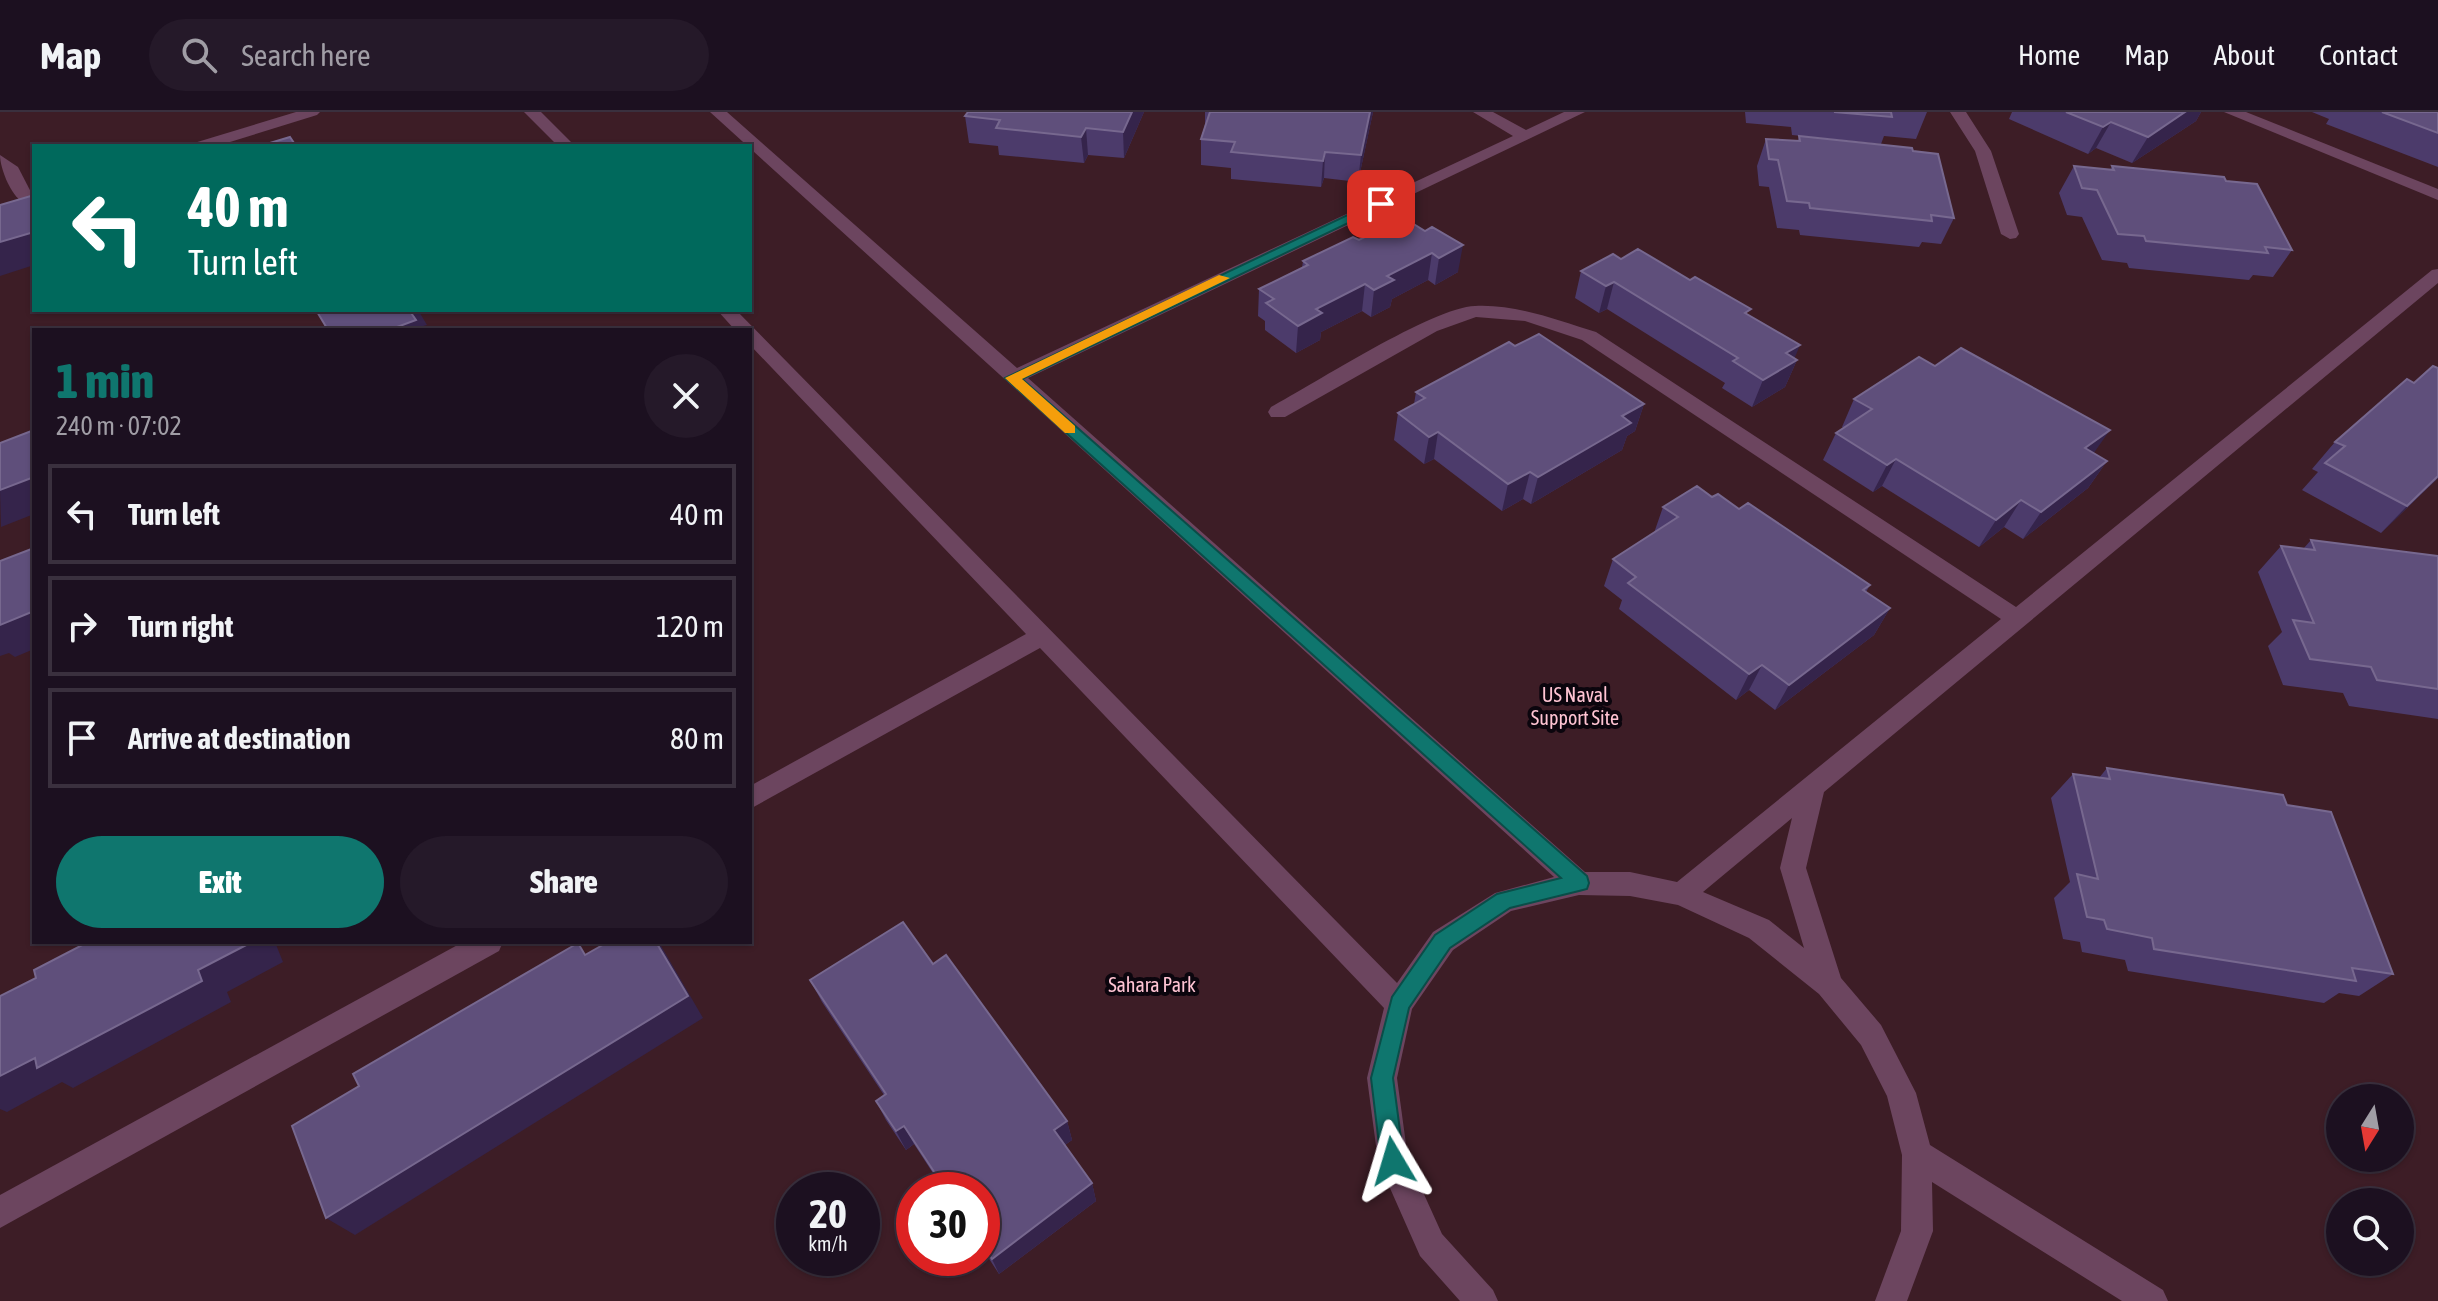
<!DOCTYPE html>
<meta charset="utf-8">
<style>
body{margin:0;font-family:"Asap Condensed",sans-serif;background:#251929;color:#f1f3f6;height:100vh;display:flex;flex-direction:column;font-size:30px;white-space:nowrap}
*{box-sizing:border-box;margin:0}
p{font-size:26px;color:#a09da5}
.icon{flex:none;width:44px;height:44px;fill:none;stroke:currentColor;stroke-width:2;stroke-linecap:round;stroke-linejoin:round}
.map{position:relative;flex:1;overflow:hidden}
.drawer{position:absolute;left:32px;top:216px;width:720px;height:616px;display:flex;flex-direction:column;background:#1c1020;border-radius:0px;box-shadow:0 2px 6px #0004,0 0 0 2px #3a303e}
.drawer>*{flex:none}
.top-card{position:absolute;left:32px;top:32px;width:720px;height:168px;border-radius:0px;box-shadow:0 2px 6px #0004,0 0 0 2px #3a303e;background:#00695c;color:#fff;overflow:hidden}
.needle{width:52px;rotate:191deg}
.buttons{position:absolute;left:2326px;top:972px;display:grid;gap:16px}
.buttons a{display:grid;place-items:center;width:88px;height:88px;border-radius:50%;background:#1c1020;box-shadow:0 2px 6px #0004,0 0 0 2px #3a303e;font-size:40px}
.speed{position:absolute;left:776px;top:1060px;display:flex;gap:16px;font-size:40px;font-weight:700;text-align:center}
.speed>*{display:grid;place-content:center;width:104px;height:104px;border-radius:50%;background:#1c1020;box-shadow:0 2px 6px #0004,0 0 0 2px #3a303e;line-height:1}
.speed small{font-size:20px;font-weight:400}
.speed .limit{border:12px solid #d22;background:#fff;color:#111}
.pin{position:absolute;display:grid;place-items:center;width:68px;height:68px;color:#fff;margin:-34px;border-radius:16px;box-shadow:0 4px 12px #0006}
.me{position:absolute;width:88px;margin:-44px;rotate:353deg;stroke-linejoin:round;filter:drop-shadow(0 0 6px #0008)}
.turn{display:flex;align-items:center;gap:28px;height:168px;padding:0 24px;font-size:36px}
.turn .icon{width:104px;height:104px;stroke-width:2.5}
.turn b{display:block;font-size:56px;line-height:68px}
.round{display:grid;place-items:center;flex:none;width:84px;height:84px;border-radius:42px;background:#251929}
.summary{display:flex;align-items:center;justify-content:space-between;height:136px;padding:0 24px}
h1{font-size:48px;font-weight:800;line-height:60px;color:#0f766e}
.button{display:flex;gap:16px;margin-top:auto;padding:16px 24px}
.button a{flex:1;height:92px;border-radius:48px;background:#0f766e;color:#fff;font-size:32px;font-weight:800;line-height:92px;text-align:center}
.button a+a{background:#251929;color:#f1f3f6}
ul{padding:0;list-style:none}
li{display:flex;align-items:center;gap:24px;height:100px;margin:0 16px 12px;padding:0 8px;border:4px solid #3a303e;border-radius:0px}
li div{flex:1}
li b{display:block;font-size:30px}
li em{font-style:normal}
header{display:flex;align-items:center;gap:48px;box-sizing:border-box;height:112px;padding:0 40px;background:#1c1020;border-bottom:2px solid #3a303e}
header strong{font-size:38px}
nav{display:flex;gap:44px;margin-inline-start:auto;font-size:28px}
.search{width:560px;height:72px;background:#251929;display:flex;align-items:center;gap:20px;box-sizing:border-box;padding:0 28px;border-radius:44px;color:#a09da5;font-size:30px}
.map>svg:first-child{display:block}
.green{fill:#3d1d26;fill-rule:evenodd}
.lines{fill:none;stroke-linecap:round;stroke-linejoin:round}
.minor{fill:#6c455f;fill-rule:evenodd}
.wall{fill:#4c3b6b}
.shaded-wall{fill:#35244b}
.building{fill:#5f4f7b;stroke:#77688f;stroke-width:2}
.route{fill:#0f766e;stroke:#0a4d48;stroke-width:2}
.slow{fill:#f59e0b}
.labels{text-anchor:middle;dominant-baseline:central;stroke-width:8;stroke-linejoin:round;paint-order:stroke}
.park-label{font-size:20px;fill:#ffc4d3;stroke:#0b050d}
</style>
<header>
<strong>Map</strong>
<div class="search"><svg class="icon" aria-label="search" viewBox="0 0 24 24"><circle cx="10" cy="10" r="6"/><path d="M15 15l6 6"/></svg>Search here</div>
<nav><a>Home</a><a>Map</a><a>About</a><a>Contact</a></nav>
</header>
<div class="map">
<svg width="2438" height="1189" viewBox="0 0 2438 1189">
<rect width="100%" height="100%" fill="#26152b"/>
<path class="green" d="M0 0H2438V1189H0ZM34 34H750V198H34ZM34 218H750V830H34ZM2340 986H2400V1046H2340ZM794 1078H862V1146H794ZM914 1078H982V1146H914ZM2340 1090H2400V1150H2340Z"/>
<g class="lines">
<g class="minor">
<polygon points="296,0 320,0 317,3 217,34 192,34 194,31"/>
<polygon points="524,0 541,0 575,34 558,34"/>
<path d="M710 0H727L1017 256 1513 24 1473 0H1493L1526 18 1564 0H1585L1028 266 1585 760H1630L1677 770 2001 507 1582 228 1525 209 1476 205 1437 219 1285 305H1271L1268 300 1271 295C1314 272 1433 195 1475 194 1517 192 1557 208 1596 220L2016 495 2432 158 2438 157V171L1824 680 1806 756 1841 866 1881 913 1916 981 1930 1033 2163 1178 2168 1189H2122L1932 1070 1933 1119 1907 1189H1875L1901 1119 1902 1043 1887 984 1861 933 1819 882 1749 826 1678 793 1630 784 1579 783 1511 799 1453 838 1412 897 1397 966 1408 1047 1442 1122 1493 1178 1498 1189H1460L1420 1144 1378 1049 1367 966 1384 896 1040 536 750 697V674L1026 522 750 233V218H735L717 198H736L1397 871 1433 820 1495 781 1554 765ZM1792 706 1780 756 1804 836 1769 808 1703 780Z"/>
<polygon points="1950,0 1966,0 1991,39 2019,122 2016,126 2010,127 2001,122 1975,39"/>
<polygon points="2224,0 2246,0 2438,77 2438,88"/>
<path d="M0 43 18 55 34 86 32 91 26 92C12 87 0 57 0 43Z"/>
<polygon points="463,830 503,830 499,839 0,1116 0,1083"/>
</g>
</g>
<g class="wall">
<polygon points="968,0 1144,0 1124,46 1088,43 1084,51 999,43 998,34 969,31 965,4"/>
<polygon points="1205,0 1373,0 1358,70 1324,66 1321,75 1231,67 1231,56 1201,53 1201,27 1205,12"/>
<polygon points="1745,0 1927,0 1916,27 1884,24 1881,32 1792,23 1791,15 1746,11"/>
<polygon points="2012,0 2201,0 2196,9 2132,51 2096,36 2088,42 2009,7"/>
<polygon points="2312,0 2438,0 2438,55 2326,12 2329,7"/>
<polygon points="1799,24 1913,39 1954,106 1941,132 1922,130 1919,135 1800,123 1799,118 1777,116 1769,75 1759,74 1757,54 1766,27 1798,29"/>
<polygon points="2074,54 2110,58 2112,54 2226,69 2292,138 2273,165 2253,163 2249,168 2129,156 2127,151 2102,148 2082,105 2067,103 2059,81"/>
<polygon points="1404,106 1458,160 1435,173 1428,168 1392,187 1390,195 1371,205 1362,199 1321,220 1320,228 1296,241 1265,218 1265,209 1258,204 1259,177 1302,156 1303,149 1359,128"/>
<polygon points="1621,147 1748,203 1797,248 1785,275 1752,295 1722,276 1725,271 1607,197 1599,201 1575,186 1581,159"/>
<polygon points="1515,234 1644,292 1635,319 1627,324 1622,338 1531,392 1523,387 1502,399 1434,347 1424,352 1394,328 1398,301 1414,292 1416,280"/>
<polygon points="2438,256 2438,366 2381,421 2302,378 2318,360 2312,357 2335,330 2414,271"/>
<polygon points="1854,287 2093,341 2107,349 2088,376 2023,427 2004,415 1979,435 1882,374 1873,380 1823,348 1836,321 1844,316 1842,315"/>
<polygon points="1712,385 1739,397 1870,473 1866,480 1890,496 1874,523 1775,598 1749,578 1736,588 1619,497 1622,488 1604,474 1613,447 1654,421 1663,395"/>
<polygon points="2311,428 2438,444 2438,607 2349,594 2343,581 2283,573 2268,534 2282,520 2258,460 2281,434 2304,436"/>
<polygon points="2107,656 2287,693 2393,862 2359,884 2339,881 2324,891 2128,859 2125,848 2082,840 2080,830 2063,827 2054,786 2070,770 2051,686 2073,662 2099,666"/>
<polygon points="933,852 1067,1009 1072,1028 1065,1033 1092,1071 1096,1089 999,1162 982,1136 982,1078 944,1078 914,1032 906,1038 886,1008 876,989 884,983 822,890 810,868"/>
</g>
<g class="shaded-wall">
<polygon points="1132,0 1144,0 1124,46 1123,20"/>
<polygon points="1370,0 1373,0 1358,70 1361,43"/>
<polygon points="2185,0 2201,0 2196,9 2132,51 2148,25"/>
<polygon points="2111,10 2096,36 2088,42 2103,15"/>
<polygon points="1086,16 1088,43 1084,51 1081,25"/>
<polygon points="1325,40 1324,66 1321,75 1323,49"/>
<polygon points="34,120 34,153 0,164 0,130"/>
<polygon points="1463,133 1458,160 1435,173 1439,146"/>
<polygon points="1432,141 1428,168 1392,187 1390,195 1371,205 1374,178 1387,164"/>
<polygon points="1614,170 1607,197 1599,201 1606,174"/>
<polygon points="1365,172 1362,199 1321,220 1320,228 1296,241 1298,214 1316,197"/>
<polygon points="408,198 418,198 427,213 420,215 421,218 389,218"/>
<polygon points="1800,233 1793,250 1797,248 1785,275 1752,295 1763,268 1786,241"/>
<polygon points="1644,292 1635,319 1627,324 1622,338 1531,392 1538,365 1622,304"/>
<polygon points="2110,318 2091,345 2085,336"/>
<polygon points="1438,320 1434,347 1424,352 1429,325"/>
<polygon points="1896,347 1882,374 1873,380 1887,353"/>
<polygon points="2107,349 2088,376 2023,427 2041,400"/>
<polygon points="1530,360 1523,387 1502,399 1508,372"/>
<polygon points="2438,364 2438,366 2381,421 2407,394"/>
<polygon points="34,365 34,402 1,415 0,378"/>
<polygon points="2021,388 2004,415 1979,435 1996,408"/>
<polygon points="1890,496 1874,523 1775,598 1789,573"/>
<polygon points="34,499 34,537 15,545 9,541 0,544 0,513"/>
<polygon points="1762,553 1749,578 1736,588 1749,562"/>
<polygon points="252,830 275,830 283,850 227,880 231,890 73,976 62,970 7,1000 0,997 0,964"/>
<polygon points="656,830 658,830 660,832 703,906 355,1123 326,1106"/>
<polygon points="1067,1009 1072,1028 1059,1037 1054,1018"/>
<polygon points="904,1014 914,1032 906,1038 896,1019"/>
<polygon points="1092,1071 1096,1089 999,1162 992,1147"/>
</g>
<g class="building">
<polygon points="968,0 1132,0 1123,20 1086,16 1081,25 996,16 1000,8 965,4"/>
<polygon points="1210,0 1370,0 1361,43 1325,40 1323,49 1231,40 1235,30 1201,27"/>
<polygon points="1834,0 1891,0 1892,5"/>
<polygon points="2066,0 2185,0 2148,25 2111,10 2103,15"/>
<polygon points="2382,0 2438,0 2438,21"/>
<polygon points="1799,24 1912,36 1913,39 1938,42 1954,106 1931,103 1932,109 1810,96 1809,91 1787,89 1778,48 1769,47 1766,27 1800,29"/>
<polygon points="290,25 296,34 260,34"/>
<polygon points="2074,54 2114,58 2112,54 2224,65 2226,69 2257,72 2292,138 2265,135 2268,141 2146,129 2144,124 2118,122 2097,78 2082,76"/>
<polygon points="34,83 34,120 0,130 0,93"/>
<polygon points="1404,106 1425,119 1432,115 1463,133 1439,146 1432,141 1387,164 1394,168 1374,178 1365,172 1316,197 1322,201 1298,214 1266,191 1274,187 1259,177 1308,153 1303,149 1353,125 1359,128"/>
<polygon points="1638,137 1690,168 1695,165 1751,197 1745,201 1800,233 1786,241 1797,248 1763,268 1733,249 1738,246 1614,170 1606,174 1581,159 1613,142 1621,147"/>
<polygon points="316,198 409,198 416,208 389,218 328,218"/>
<polygon points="1539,222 1644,292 1622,304 1631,311 1538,365 1530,360 1508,372 1438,320 1429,325 1398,301 1425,286 1416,280 1509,230 1515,234"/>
<polygon points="1961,236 2110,318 2085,336 2107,349 2041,400 2021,388 1996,408 1896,347 1887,353 1836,321 1872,297 1854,287 1919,245 1935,254"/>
<polygon points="2433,254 2438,256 2438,364 2407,394 2325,351 2345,334 2335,330 2407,267 2414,271"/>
<polygon points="34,318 34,365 0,378 0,331"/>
<polygon points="1697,374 1712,385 1718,382 1739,397 1748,391 1870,473 1863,478 1890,496 1789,573 1762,553 1749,562 1628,471 1636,465 1613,447 1678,405 1663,395"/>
<polygon points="2311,428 2438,444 2438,577 2377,568 2371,555 2310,547 2293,508 2314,511 2281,434 2315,438"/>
<polygon points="34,436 34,499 0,513 0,449"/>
<polygon points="2107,656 2283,683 2287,693 2331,700 2393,862 2352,856 2356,869 2154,837 2152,826 2107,817 2104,808 2087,805 2077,762 2098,767 2073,662 2110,667"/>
<polygon points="903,810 933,852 946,843 1067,1009 1054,1018 1092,1071 992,1147 982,1132 982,1078 946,1078 904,1014 896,1019 876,989 886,982 810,868"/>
<polygon points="88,830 252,830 198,858 202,869 37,956 35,946 0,964 0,884 36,866 34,858"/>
<polygon points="608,830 656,830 688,884 326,1106 292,1014 359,974 353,962 578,831 585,843"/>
</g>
<polygon class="route" points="1377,89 1388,92 1022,267 1587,764 1589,771 1587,777 1579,779 1510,796 1450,836 1409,896 1393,966 1404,1049 1401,1057 1393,1061 1385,1057 1381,1049 1371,966 1392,885 1435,823 1497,782 1561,766 1005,266"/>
<polygon class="slow" points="1219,163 1230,166 1022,267 1075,314 1075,321 1065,321 1005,266"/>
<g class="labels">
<g class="park-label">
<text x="1575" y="582">US Naval<tspan x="1575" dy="23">Support Site</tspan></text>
<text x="1152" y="872">Sahara Park</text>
</g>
</g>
</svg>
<div class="buttons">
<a><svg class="needle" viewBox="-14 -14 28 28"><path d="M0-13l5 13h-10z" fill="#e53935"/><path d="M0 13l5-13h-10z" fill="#a09da5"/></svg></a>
<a><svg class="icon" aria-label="search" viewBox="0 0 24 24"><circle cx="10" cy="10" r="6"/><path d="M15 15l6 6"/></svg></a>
</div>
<div class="speed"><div>20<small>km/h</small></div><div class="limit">30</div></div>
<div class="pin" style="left:1381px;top:92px;background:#d93025"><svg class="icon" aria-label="arrive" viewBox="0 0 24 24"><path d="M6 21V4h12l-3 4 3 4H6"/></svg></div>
<svg class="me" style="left:1393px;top:1049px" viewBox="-20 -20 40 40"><path d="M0-17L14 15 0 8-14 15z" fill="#0f766e" stroke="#fff" stroke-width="4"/></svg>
<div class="top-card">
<div class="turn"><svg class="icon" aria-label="left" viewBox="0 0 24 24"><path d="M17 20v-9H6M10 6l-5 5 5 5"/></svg><div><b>40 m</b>Turn left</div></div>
</div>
<section class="drawer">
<div class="summary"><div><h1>1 min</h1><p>240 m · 07:02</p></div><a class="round"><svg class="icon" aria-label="close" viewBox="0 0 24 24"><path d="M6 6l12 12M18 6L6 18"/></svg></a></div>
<ul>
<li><svg class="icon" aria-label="left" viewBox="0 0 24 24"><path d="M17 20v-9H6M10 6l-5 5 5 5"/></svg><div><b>Turn left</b></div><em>40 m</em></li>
<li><svg class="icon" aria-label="right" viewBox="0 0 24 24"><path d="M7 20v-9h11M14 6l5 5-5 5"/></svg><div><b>Turn right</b></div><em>120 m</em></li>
<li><svg class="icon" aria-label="arrive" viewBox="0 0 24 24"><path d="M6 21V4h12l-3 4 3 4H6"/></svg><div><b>Arrive at destination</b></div><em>80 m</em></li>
</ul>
<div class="button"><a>Exit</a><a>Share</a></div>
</section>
</div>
